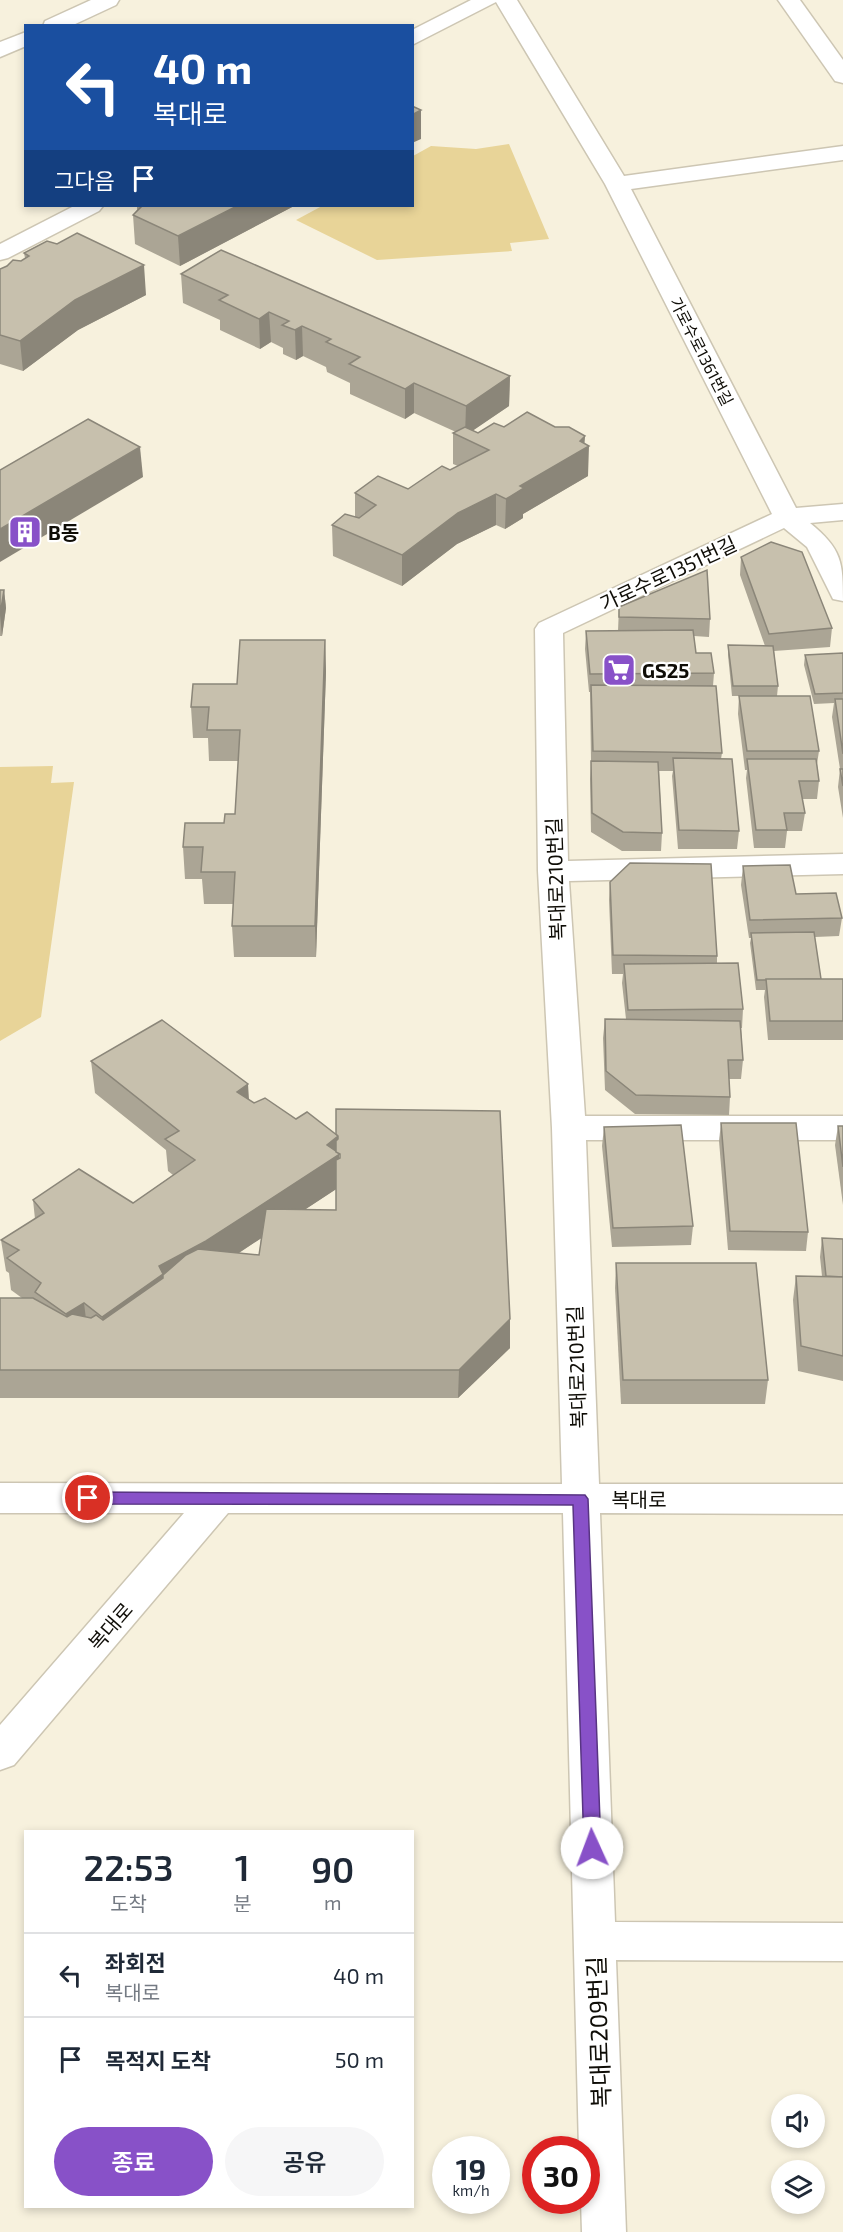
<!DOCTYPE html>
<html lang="ko">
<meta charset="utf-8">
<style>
body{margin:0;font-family:"Exo 2","Noto Sans KR",sans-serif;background:#f6f6f7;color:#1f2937;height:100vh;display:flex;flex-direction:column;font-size:22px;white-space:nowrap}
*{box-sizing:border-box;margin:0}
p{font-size:20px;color:#747a83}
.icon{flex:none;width:33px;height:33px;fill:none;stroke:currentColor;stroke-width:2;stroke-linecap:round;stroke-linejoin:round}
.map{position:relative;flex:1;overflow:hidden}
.drawer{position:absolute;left:24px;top:1830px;width:390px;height:378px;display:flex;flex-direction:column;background:#fff;border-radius:0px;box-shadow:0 3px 9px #0003}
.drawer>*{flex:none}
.banner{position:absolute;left:24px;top:24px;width:390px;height:183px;border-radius:0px;box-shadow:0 3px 9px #0003;background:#1a4fa0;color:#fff;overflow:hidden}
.controls{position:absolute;left:771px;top:2094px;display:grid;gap:12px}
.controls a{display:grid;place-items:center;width:54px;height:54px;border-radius:50%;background:#fff;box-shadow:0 3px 9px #0003;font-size:30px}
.speed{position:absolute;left:432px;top:2136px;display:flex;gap:12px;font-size:30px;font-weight:700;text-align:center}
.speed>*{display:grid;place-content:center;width:78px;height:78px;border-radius:50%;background:#fff;box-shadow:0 3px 9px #0003;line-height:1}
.speed small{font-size:15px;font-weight:400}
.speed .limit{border:9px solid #d22;background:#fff;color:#111}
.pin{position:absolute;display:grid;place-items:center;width:51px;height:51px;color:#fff;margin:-26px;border:3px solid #fff;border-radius:50%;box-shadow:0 2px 6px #0007}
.me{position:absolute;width:66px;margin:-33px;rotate:358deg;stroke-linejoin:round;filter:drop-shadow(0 0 4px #0008)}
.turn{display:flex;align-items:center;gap:21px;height:126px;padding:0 30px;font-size:27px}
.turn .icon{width:78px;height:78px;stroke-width:2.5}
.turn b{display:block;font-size:42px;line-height:51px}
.then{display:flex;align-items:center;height:57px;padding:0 30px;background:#0003;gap:12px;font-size:22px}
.eta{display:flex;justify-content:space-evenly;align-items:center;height:102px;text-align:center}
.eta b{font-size:36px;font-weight:600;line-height:42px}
.action{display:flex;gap:12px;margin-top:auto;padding:12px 30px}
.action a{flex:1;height:69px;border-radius:36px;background:#8851c8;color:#fff;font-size:24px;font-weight:600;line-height:69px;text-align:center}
.action a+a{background:#f6f6f7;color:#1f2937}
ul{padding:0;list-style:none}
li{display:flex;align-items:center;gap:18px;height:84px;padding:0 30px;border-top:2px solid #e0e1e3}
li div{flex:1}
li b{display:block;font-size:22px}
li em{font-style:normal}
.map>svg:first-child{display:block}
.green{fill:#e8d498}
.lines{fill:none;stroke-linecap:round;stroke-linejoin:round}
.minor-casing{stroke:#cdc6b3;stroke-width:3}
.minor{fill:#fff;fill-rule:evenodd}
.wall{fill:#aba595;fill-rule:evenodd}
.shaded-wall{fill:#8b8679}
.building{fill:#c7c0ad;stroke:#8b8679;stroke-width:1.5}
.route{fill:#8851c8;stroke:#583582;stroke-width:1.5}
.labels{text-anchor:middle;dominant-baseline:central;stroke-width:4.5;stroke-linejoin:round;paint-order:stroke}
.far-street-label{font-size:16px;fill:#0f0d07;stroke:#fff}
.poi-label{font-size:20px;font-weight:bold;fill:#0f0d07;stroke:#fff;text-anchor:start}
.street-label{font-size:20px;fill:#0f0d07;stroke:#fff}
.near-street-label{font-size:24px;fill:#0f0d07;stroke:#fff}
</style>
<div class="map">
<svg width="843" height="2232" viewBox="0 0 843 2232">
<rect width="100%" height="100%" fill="#f7f1dd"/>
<g class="green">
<polygon points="509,144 549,239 510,243 512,251 377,260 296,220 322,206 412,206 413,156 431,146 476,149"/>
<polygon points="53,766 51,783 74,782 41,1017 0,1041 0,767"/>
</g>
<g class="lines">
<g class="minor-casing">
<g id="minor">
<polygon points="91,0 119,0 116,5 71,26 43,26 45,21"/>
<path d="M471 0H517L624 176 843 146V160L631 189 796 508 843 504V520L810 523C842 549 843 562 843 601L833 599 807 547 784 528 563 633 568 861 843 854V874L569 881 585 1116H843V1140H586L599 1484H843V1514L600 1513 615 1922 843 1923V1961L616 1960 626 2232H582L581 2200H586V2150H579L563 1513H228L14 1765 0 1770V1725L184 1513H0V1483L562 1484 552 1128 538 871 535 629 539 623 772 514 605 184 496 2 412 45V30Z"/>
<polygon points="778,0 800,0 843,60 843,83 835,81"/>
<polygon points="26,32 26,46 0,57 0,42"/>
<polygon points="74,206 103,206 99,211 8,258 0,260 0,244"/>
</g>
</g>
<use href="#minor" class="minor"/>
</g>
<g class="wall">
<polygon points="137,206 294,206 180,266 135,244 133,215 137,210"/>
<polygon points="24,253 146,295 78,330 23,371 0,364 0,269 21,261 25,258"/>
<polygon points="181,274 510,376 509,406 473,430 478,433 504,427 555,427 585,436 584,443 588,476 523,514 523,518 505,529 496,525 457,544 402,586 333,556 332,525 355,517 355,493 408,489 458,466 453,464 453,433 456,432 414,413 405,419 350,394 350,383 327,372 326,367 303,356 296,360 283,354 283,348 271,342 260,349 220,330 220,320 183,303"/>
<polygon points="741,557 832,628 830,647 774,651 778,686 777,696 819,751 817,764 819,781 817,799 802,799 805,813 802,831 787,831 785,848 754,848 746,778 747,770 745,770 738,714 739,696 732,696 728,655 728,645 765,646 740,575"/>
<polygon points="0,590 4,590 6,608 2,636 0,636"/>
<polygon points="619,607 710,619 709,637 694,636 696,653 714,673 713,686 722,753 721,759 739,831 737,849 678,849 672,776 673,771 659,771 662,833 661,851 622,851 591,832 590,779 591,761 590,692 589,692 585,649 586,631 618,631"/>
<polygon points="325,640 326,672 316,957 234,957 232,926 233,904 204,904 202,879 185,879 183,847 224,823 235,814 238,761 209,761 208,738 193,738 191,707"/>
<polygon points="843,653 843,818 838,787 840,769 832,717 834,703 814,704 804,665 805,655"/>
<polygon points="743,866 842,918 839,936 815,937 821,979 843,979 843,1040 768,1040 764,997 765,990 756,990 750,943 751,938 749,938 741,885"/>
<polygon points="610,882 717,956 717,964 743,1009 742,1028 741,1028 743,1060 741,1079 729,1079 730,1097 729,1115 635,1114 605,1090 603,1038 605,1019 626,1019 622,983 623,974 612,974 609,900"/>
<path d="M91 1061 249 1100 510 1319V1348L458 1398H0V1298H22L11 1290 9 1273 6 1271 1 1240 35 1219 33 1200 133 1203 173 1175 168 1171 166 1150 95 1093ZM336 1189V1210H304ZM261 1238 259 1255 239 1253Z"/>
<polygon points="721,1123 808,1232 806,1251 728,1250 719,1141"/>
<polygon points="838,1126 843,1126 843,1205 835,1145"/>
<polygon points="604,1127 693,1226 691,1245 612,1247 602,1146"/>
<polygon points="822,1238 843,1239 843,1381 798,1371 793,1300 796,1276 822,1276 820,1257"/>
<polygon points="616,1263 768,1380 765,1404 621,1404 615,1288"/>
</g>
<g class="shaded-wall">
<polygon points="421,110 421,139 412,143 412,115"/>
<polygon points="237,206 294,206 180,266 178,236"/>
<polygon points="144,265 146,295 78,330 23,371 20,341 75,300"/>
<polygon points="269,312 271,342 260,349 259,319"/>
<polygon points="302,326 303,356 296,360 295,330"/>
<polygon points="510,376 509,406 465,436 466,406"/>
<polygon points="414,383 414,413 405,419 405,389"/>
<polygon points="585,436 584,449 589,446 588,476 523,514 523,518 505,529 506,499 520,486 580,441"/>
<polygon points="140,447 143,477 0,562 0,529"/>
<polygon points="496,494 496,525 457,544 402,586 402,555 458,513"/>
<polygon points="4,590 6,608 2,636 0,615"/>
<polygon points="325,640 326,672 316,957 315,926"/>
<polygon points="248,1084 250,1116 237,1092"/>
<polygon points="338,1136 341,1186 208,1273 106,1348 102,1317 159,1266"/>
<polygon points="84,1303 88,1335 70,1345 66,1314"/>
<polygon points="510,1319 510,1348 458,1398 459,1370"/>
</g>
<g class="building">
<polygon points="412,106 421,110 412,115"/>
<polygon points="141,206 237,206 178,236 133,215 142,206"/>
<polygon points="77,233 144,265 75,300 20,341 0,335 0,269 7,266 13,260 21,261 29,256 24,253 47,241 57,244"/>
<polygon points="221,250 510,376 466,406 414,383 405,389 349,364 360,357 326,342 331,339 302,326 295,330 282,325 289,321 269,312 259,319 219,300 228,295 181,274"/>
<polygon points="527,412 555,427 569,427 585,436 580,441 589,446 520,486 524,488 506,499 496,494 458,513 402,555 332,525 345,514 359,518 376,505 355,493 378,476 408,489 442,466 450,470 489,450 453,433 465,427 478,433 494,423 504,427"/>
<polygon points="88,419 140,447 0,529 0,470"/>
<polygon points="771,542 802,552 832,628 769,634 741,557"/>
<polygon points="707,570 710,619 619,617 619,607"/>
<polygon points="0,590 4,590 0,615"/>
<polygon points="693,630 696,653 711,653 714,673 590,674 586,631"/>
<polygon points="240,640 325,640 315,926 232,926 235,872 201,872 203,847 183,847 185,823 224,823 225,814 235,814 240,730 207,730 209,707 191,707 193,684 237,684"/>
<polygon points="728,645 773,646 778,686 733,686"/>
<polygon points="843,653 843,693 815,694 805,655"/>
<polygon points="591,685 716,686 722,753 593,751"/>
<polygon points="739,696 810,696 819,751 747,751"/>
<polygon points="835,699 843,699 843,754"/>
<polygon points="673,758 732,759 739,831 679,830"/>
<polygon points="747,759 816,759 819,781 799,781 805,813 784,813 787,830 756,830"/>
<polygon points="591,761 658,762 662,833 623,832 592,813"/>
<polygon points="840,769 843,769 843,786"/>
<polygon points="630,863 711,864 717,956 613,955 610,882"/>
<polygon points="790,865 796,894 836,893 842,918 750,920 743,866"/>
<polygon points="814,932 821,979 757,980 751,933"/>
<polygon points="738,963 743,1009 628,1010 624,964"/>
<polygon points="766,979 843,979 843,1021 770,1021"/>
<polygon points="605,1019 740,1021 743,1060 728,1060 730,1097 636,1095 606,1071"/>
<polygon points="162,1020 248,1084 237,1092 254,1103 265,1098 296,1119 307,1112 338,1136 327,1145 340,1154 206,1241 159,1266 163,1274 102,1317 84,1303 66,1314 35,1292 41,1283 7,1258 19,1250 1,1240 44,1213 33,1200 79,1169 133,1203 195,1160 165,1139 179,1131 91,1061"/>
<polygon points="336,1109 500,1111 510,1319 459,1370 0,1370 0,1298 33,1298 67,1317 72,1314 91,1318 96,1315 103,1320 163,1278 163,1275 186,1255 198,1249 259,1255 266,1209 336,1210 336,1160 340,1158 340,1154 336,1152 336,1141 338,1139 338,1136 336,1134"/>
<polygon points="721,1123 796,1123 808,1232 730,1231"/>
<polygon points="681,1125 693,1226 613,1228 604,1127"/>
<polygon points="838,1126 843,1126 843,1167"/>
<polygon points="822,1238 843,1239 843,1277 826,1276"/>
<polygon points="616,1263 756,1263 768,1380 623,1380"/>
<polygon points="796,1276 843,1277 843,1356 801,1346"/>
</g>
<polygon class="route" points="88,1492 585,1495 588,1499 601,1848 598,1853 592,1855 586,1853 584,1848 573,1505 88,1504 82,1502 80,1498 82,1494"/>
<defs>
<g id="building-square" transform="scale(1.725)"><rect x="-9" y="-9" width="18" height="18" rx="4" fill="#8851c8" stroke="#fff"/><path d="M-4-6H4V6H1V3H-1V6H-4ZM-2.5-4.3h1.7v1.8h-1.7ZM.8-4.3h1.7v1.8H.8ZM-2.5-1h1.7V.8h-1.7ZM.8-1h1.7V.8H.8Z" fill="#fff"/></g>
<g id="supermarket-square" transform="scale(1.725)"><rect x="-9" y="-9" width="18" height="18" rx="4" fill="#8851c8" stroke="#fff"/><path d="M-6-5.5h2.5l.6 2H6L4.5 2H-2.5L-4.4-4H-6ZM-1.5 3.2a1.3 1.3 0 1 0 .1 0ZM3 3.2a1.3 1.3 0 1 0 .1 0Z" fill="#fff"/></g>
</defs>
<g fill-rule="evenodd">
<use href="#building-square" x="25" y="532"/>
<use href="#supermarket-square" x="619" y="670"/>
</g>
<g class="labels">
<g class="far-street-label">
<text transform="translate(702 351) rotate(63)">가로수로1361번길</text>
</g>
<g class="poi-label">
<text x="48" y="532">B동</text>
<text x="642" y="670">GS25</text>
</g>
<g class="street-label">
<text transform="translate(668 573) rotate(-25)">가로수로1351번길</text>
<text transform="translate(555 879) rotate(-92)">복대로210번길</text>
<text transform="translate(576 1367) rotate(-92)">복대로210번길</text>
<text x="639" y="1499">복대로</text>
<text transform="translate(110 1626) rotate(-49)">복대로</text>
</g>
<g class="near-street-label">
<text transform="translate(598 2032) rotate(-92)">복대로209번길</text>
</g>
</g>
</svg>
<div class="controls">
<a><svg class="icon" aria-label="sound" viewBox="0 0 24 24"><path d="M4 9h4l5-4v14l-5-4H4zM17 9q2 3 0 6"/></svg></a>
<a><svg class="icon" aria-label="layers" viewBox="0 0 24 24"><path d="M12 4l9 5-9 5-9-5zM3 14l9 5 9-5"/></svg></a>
</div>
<div class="speed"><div>19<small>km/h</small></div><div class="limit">30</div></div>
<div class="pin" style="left:88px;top:1498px;background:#d93025"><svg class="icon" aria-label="arrive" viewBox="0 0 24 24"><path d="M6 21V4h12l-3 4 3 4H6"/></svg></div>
<svg class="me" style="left:592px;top:1848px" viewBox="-20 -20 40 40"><circle r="19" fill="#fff"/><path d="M0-13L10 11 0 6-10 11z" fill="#8851c8"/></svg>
<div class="banner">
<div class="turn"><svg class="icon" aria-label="left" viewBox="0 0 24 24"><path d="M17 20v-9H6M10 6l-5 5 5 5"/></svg><div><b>40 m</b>복대로</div></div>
<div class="then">그다음<svg class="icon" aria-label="arrive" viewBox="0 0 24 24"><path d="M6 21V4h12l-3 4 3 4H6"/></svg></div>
</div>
<section class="drawer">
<div class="eta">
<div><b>22:53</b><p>도착</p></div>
<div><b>1</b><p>분</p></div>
<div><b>90</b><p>m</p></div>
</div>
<ul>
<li><svg class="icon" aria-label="left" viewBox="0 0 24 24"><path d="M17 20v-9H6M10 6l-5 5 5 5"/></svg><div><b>좌회전</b><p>복대로</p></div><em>40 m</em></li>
<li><svg class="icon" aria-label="arrive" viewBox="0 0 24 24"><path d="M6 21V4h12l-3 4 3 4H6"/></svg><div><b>목적지 도착</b></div><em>50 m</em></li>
</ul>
<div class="action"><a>종료</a><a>공유</a></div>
</section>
</div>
